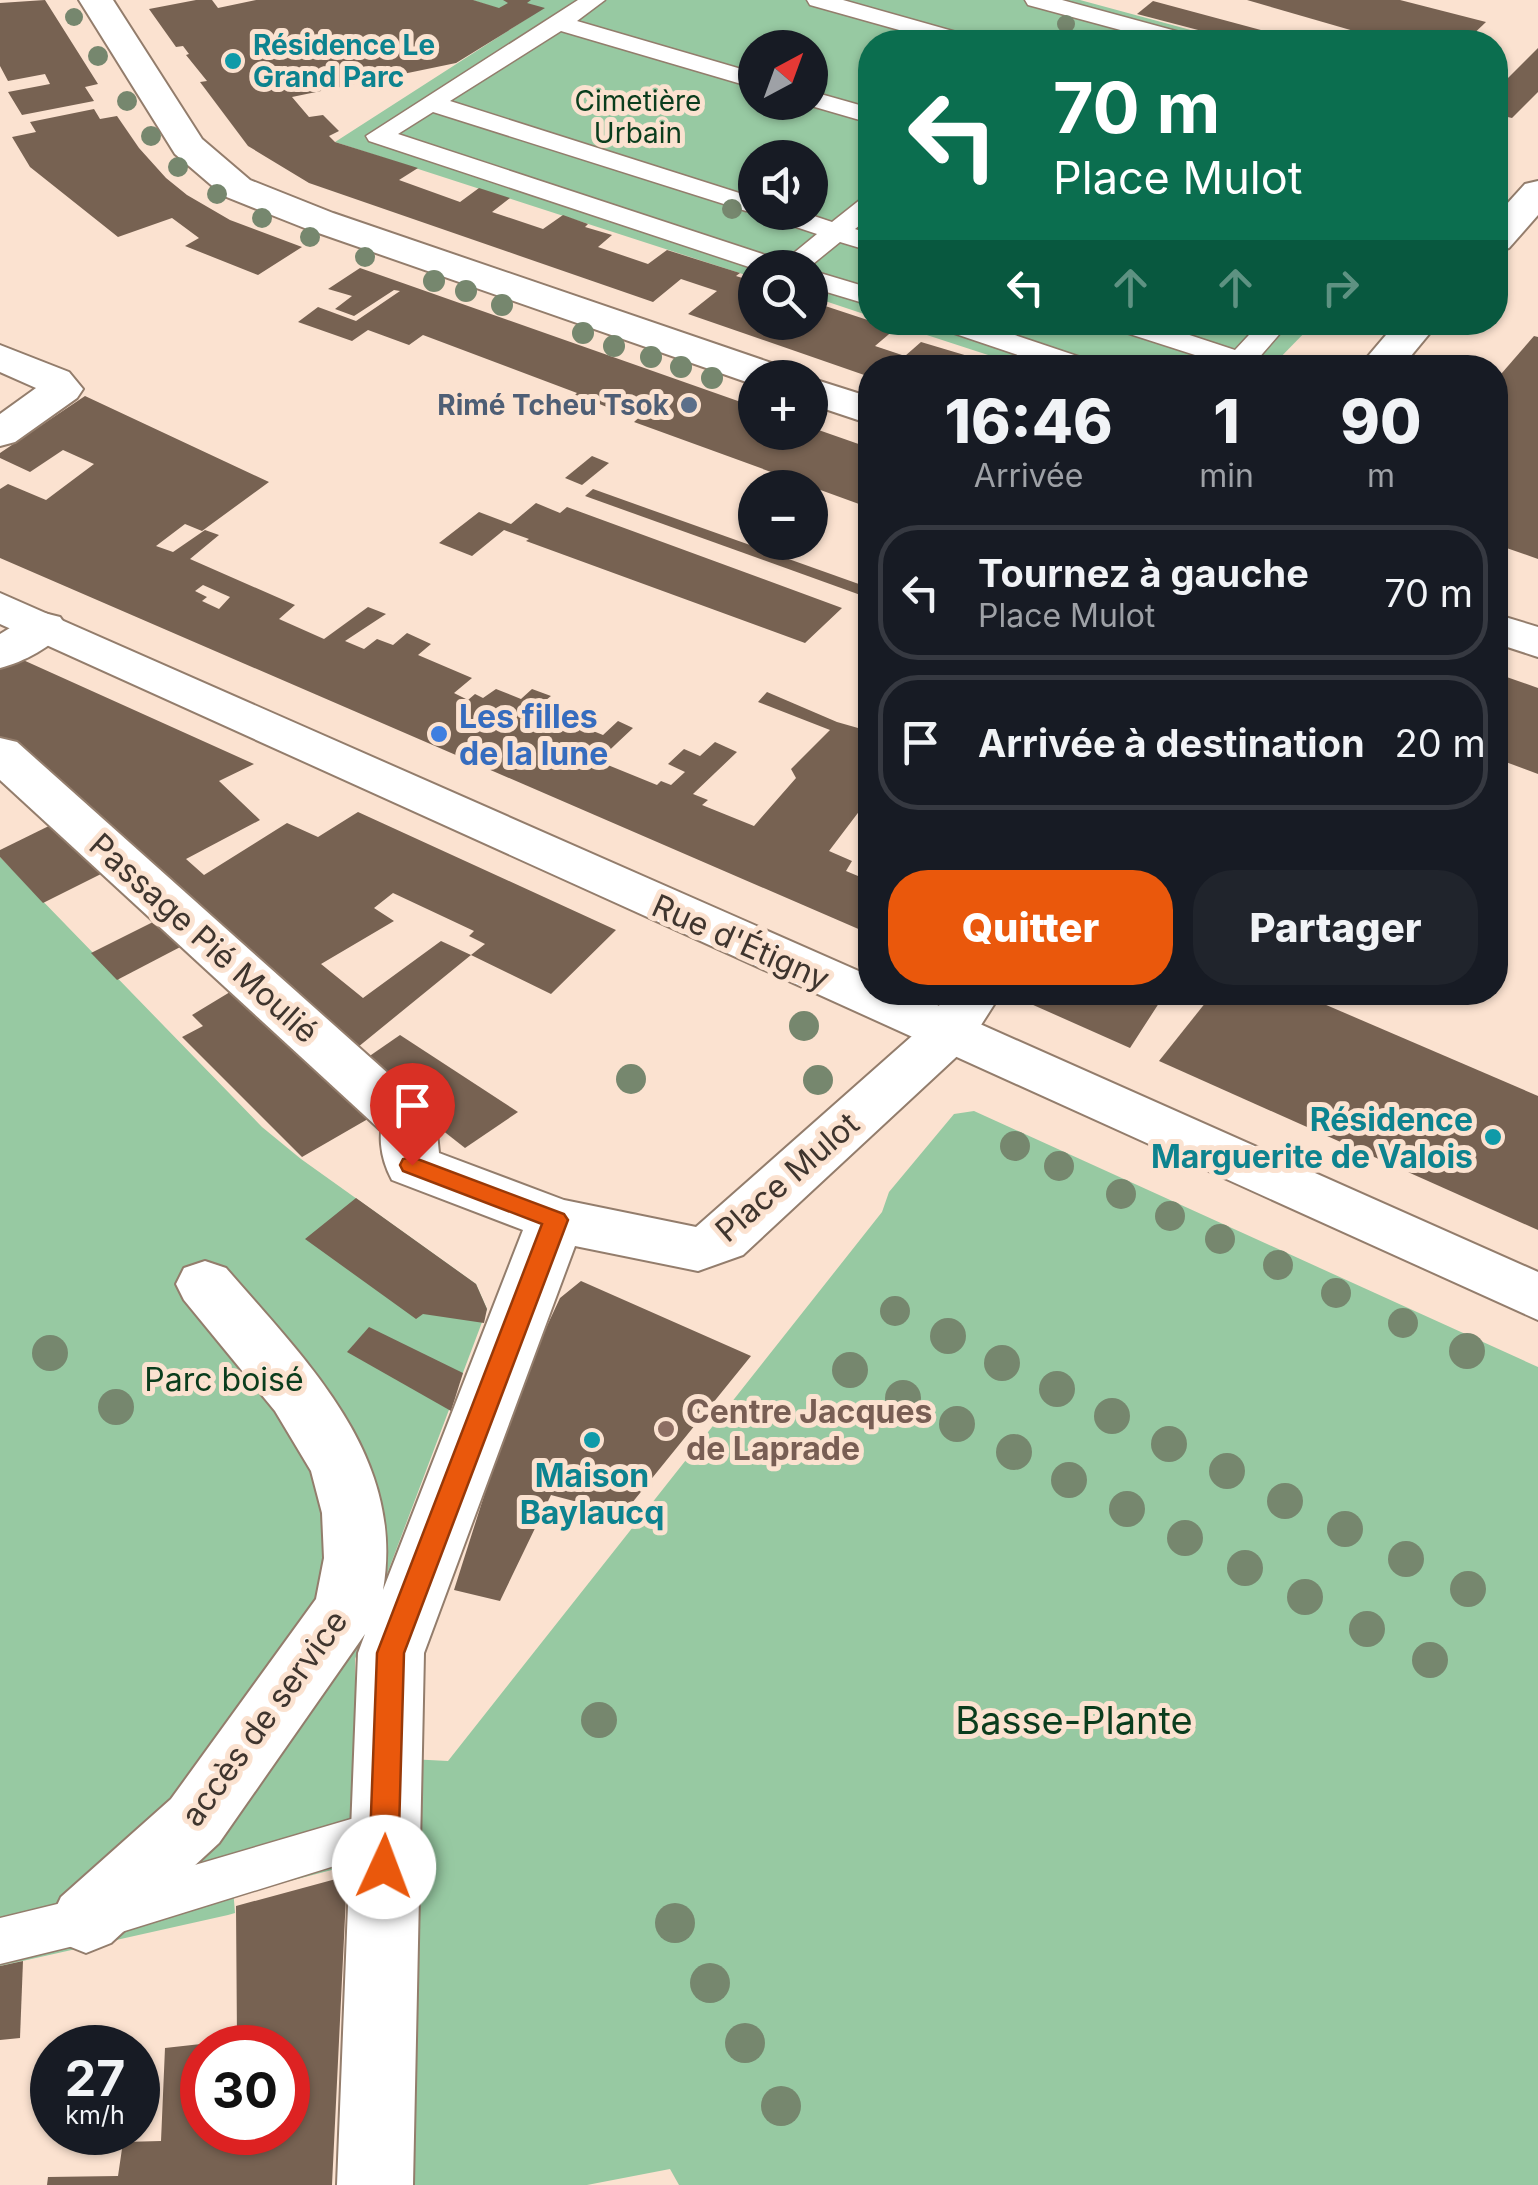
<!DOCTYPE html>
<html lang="fr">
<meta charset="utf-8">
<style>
body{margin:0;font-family:Inter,sans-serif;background:#20242c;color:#f1f3f6;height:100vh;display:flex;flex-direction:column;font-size:38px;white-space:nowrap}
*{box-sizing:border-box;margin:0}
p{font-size:32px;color:#9ea1a6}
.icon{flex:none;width:55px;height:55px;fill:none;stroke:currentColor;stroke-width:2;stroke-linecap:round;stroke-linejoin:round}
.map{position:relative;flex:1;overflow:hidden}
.side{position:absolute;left:858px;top:355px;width:650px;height:650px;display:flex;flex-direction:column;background:#171b24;border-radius:40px;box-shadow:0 2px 8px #0004}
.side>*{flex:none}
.guide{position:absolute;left:858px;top:30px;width:650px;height:305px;border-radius:40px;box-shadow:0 2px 8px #0004;background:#0b6e4f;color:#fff;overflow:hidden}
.needle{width:65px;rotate:41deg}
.tools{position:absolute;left:738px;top:30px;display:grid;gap:20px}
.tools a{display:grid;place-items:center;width:90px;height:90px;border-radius:50%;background:#171b24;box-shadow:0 2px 8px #0004;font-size:50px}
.speed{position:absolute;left:30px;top:2025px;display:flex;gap:20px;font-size:50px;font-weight:700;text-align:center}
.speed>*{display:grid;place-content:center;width:130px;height:130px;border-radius:50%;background:#171b24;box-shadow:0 2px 8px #0004;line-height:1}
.speed small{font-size:25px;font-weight:400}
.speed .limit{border:15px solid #d22;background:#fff;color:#111}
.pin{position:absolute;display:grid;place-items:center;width:85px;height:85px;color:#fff;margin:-102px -42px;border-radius:50% 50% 50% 0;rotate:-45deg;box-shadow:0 0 10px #0007}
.pin .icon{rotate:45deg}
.me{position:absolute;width:110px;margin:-55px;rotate:2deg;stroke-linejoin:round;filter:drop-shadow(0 0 8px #0008)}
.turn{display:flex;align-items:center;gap:35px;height:210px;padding:0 30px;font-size:45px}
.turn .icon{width:130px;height:130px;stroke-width:2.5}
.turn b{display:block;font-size:70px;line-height:85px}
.lanes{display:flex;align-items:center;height:95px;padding:0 30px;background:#0003;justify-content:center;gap:50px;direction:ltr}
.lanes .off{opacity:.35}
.eta{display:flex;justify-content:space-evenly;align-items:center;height:170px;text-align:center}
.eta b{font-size:60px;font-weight:800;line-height:70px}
.primary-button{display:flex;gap:20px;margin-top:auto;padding:20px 30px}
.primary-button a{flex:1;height:115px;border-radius:40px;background:#ea580c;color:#fff;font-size:40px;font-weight:800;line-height:115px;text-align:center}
.primary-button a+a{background:#20242c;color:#f1f3f6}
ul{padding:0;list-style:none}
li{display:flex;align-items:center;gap:30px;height:135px;margin:0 20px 15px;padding:0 10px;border:5px solid #363941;border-radius:40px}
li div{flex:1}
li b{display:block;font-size:38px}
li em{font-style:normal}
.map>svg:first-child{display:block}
.green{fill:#97c9a2;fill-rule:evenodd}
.building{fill:#776252;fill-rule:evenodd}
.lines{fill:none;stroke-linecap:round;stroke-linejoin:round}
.service-casing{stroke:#937d6c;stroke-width:3}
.pedestrian-casing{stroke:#937d6c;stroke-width:4}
.minor-casing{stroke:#937d6c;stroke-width:4}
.tertiary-casing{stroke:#937d6c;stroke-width:4}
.service{fill:#fff;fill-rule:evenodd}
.pedestrian{fill:#fff;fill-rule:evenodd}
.minor{fill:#fff;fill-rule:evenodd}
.tertiary{fill:#fff;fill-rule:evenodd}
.tree{fill:#76876e}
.route{fill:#ea580c;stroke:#983908;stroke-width:2.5}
.culture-dot{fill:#0f9aa8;stroke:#fbe2d0;stroke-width:4}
.service-dot{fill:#5c6f8a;stroke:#fbe2d0;stroke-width:4}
.shop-dot{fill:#3f7fe0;stroke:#fbe2d0;stroke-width:4}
.education-dot{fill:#8d6e63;stroke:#fbe2d0;stroke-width:4}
.labels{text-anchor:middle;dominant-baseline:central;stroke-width:10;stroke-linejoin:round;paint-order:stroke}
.far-culture-label{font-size:28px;font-weight:bold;fill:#0d838f;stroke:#fbe2d0;text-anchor:start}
.far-park-label{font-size:28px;fill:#0a3d1d;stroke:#fbe2d0}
.far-service-label{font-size:28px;font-weight:bold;fill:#4e5e75;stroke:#fbe2d0;text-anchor:end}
.shop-label{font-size:32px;font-weight:bold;fill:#366cbe;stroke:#fbe2d0;text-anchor:start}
.street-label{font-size:32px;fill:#3f352e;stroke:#fbe2d0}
.culture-label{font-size:32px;font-weight:bold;fill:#0d838f;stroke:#fbe2d0;text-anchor:end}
.park-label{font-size:32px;fill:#0a3d1d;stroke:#fbe2d0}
.education-label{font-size:32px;font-weight:bold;fill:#785e54;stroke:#fbe2d0;text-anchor:start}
.near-park-label{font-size:38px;fill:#0a3d1d;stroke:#fbe2d0}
</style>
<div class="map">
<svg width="1538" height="2185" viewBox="0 0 1538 2185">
<rect width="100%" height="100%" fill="#fbe2d0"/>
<g class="green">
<path d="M472 0H1080L1235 42H870V316L810 296V268H755V278L335 142 528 18ZM755 48H810V102H755ZM755 158H810V212H755Z"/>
<polygon points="890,323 1314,323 1270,368 1025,367"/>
<polygon points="0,857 262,1127 301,1159 476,1284 487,1309 355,1659 356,1750 347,1866 259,1889 233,1888 235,1913 228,1915 0,1966"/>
<polygon points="974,1111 1538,1367 1538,2185 679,2185 670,2169 587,2185 414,2185 409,2118 409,1759 448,1761 882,1212 889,1192 954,1114"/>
</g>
<g class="building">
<polygon points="45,0 98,84 85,87 94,101 22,115 8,92 50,84 45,74 8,81 0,66 0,3"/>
<polygon points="196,0 212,0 218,8 256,0 473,0 499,8 508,3 503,0 531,0 527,3 545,8 456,63 292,97 309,117 323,115 339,131 329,136 335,142 418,168 399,180 460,202 479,188 510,198 492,212 543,229 563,215 588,224 585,227 612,235 598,247 648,264 667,250 740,273 736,276 755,282 755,322 810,322 810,301 895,329 875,346 905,356 921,342 1008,368 870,368 870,377 688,314 717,291 681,279 653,302 309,183 248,146 200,82 207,81 186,55 189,54 183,46 176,47 149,9"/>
<polygon points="1247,0 1400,0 1486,22 1465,42 1392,42"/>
<polygon points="1153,1 1302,41 1302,42 1244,42 1137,14"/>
<polygon points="1538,48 1538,92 1512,118 1495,114 1495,91"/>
<polygon points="94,109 100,119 117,116 139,148 166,178 187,195 230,220 302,247 258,275 185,246 199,238 172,218 118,237 30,167 12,137 36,132 30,122"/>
<polygon points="360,268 755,407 755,432 810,432 810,427 870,448 870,508 634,422 644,413 621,405 614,410 597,403 588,409 567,402 577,393 423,335 409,345 368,330 352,341 298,322 318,307 356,321 400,291 394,290 354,316 335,309 352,296 328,289"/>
<polygon points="1534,336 1538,337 1538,559 1495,544 1495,381"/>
<path d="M85 396 269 482 202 531 185 524 156 546 173 552 205 530 219 535 190 559 295 605 279 619 324 639 368 607 386 614 345 641 364 649 377 639 393 645 407 633 431 644 418 655 472 678 454 693 468 700 475 694 483 698 496 689 521 699 532 689 551 696 536 708 603 735 618 721 633 728 598 761 657 785 661 781 671 785 685 772 668 764 684 749 700 756 715 742 737 752 693 794 708 800 702 805 754 826 796 778 791 769 830 730 758 702 767 692 837 722 865 730 870 726V797L829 851 852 861 846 871 870 881V934L0 558V489L8 484 46 500 94 464 63 450 30 472 0 458V453ZM203 585 230 597 219 609 202 601 207 597 195 591Z"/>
<polygon points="592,456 609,463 582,485 565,478"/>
<polygon points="593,489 870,588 870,594 866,597 585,496"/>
<polygon points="536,503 560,513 567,507 842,608 805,643 526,541 529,539 504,530 472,556 439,543 479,512 511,524"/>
<polygon points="12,655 254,764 219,781 260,820 186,859 204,875 287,823 318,837 358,812 616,930 551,994 471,955 485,944 469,936 474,931 393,893 374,908 394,921 321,964 363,998 441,941 471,955 347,1056 0,739 0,663"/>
<polygon points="1495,673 1538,688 1538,774 1495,758"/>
<polygon points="59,821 109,870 43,903 0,857 0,850"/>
<polygon points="159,919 186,944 117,980 91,953"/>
<polygon points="235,989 380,1112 302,1157 182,1037 203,1026 192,1015"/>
<polygon points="1026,992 1172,992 1166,1002 1161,1000 1130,1048 1022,1000"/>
<polygon points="1214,992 1296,992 1538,1096 1538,1230 1159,1061"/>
<polygon points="400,1035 518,1112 465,1148 358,1064"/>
<polygon points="356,1198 476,1284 487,1309 484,1323 423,1314 416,1319 305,1239"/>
<polygon points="581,1281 751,1356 623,1514 551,1495 500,1601 454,1590 519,1386 560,1298"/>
<polygon points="369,1327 463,1373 451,1411 347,1352"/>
<path d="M347 1876 332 2185H47L48 2177 118 2176 123 2142 161 2141 165 2048 237 2040 236 1906ZM202 2048H288V2132H202Z"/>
<polygon points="23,1961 20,2038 0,2040 0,1966"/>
</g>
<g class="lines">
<g class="service-casing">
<g id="service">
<polygon points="578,0 605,0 577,21 755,73 755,88 561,31 450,101 755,198 755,212 760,212 746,211 433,112 398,134 784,261 817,234 766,217 762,212 802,212 832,222 861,199 870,196 870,217 855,229 870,234 870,251 840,242 808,268 755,269 369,141 366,136"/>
<polygon points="807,0 843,0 974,37 978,42 942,42 810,5"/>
<polygon points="1025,0 1062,0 1198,37 1202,42 1165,42 1028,5"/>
<polygon points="810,91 870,108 870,123 801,103 810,102"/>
<polygon points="810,270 870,288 870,305 810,287"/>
<polygon points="935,322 976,322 1095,362 1099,368 1056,368 938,328"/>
<polygon points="1108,322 1150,322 1235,350 1261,322 1290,322 1250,368 1220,368 1223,364 1111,328"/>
<polygon points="385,1809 402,1815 409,1830 402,1845 86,1943 0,1964 0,1918 86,1897"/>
</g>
</g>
<g class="pedestrian-casing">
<g id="pedestrian">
<path d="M44 613 60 617 67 627C53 647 23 662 0 668V634L28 617Z"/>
<polygon points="0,738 17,742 428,1109 436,1123 428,1137 408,1143 388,1137 0,780"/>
</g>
</g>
<g class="minor-casing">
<g id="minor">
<polygon points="79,0 113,0 202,139 250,180 333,213 789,369 794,378 755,378 755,385 307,229 224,196 175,154"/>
<polygon points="1538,181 1538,215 1509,248 1495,252 1495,217 1525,184"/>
<polygon points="1397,322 1439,322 1401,368 1358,368"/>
<polygon points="0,345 69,372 83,389 77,398 15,442 0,446 0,414 36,388 0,372"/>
<polygon points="810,378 870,397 870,424 810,404"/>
<polygon points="1495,614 1538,627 1538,657 1495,643"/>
<path d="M948 992H1002L967 1047 743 1255 698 1271 575 1246 424 1653 413 2185H337L358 1653 365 1634 219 1843 111 1943 86 1953 61 1943 50 1920 61 1897 171 1799 316 1599 324 1558 322 1513 311 1471 275 1411 184 1300 176 1284 184 1268 205 1261 226 1268C306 1361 406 1456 383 1590L523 1230 392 1180C380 1158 376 1130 388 1109L408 1103 428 1109 436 1123 439 1153 564 1200 696 1227 929 1021Z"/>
</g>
</g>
<g class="tertiary-casing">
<polygon id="tertiary" points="0,593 870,976 870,992 908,992 1538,1272 1538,1320 0,624"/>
</g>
<use href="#service" class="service"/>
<use href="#pedestrian" class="pedestrian"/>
<use href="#minor" class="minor"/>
<use href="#tertiary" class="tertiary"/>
</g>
<g class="tree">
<circle cx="74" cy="17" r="9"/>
<circle cx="1066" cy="24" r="9"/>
<circle cx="98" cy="56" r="10"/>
<circle cx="127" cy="101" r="10"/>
<circle cx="151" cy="136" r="10"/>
<circle cx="178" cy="167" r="10"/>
<circle cx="217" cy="194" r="10"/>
<circle cx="732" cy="209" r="10"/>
<circle cx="262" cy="218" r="10"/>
<circle cx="310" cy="237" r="10"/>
<circle cx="365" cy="257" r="10"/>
<circle cx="434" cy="281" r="11"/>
<circle cx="466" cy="291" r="11"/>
<circle cx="502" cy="305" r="11"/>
<circle cx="583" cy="333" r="11"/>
<circle cx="614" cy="346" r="11"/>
<circle cx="651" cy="357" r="11"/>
<circle cx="681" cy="367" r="11"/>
<circle cx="712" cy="378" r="11"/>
<circle cx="804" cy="1026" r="15"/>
<circle cx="631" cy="1079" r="15"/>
<circle cx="818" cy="1080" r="15"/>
<circle cx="1015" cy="1146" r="15"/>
<circle cx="1059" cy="1166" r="15"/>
<circle cx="1121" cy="1194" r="15"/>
<circle cx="1170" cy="1216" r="15"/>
<circle cx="1220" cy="1239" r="15"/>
<circle cx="1278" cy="1265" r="15"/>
<circle cx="1336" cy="1293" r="15"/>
<circle cx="895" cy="1311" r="15"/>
<circle cx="1403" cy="1323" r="15"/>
<circle cx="948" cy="1336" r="18"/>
<circle cx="1467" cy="1351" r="18"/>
<circle cx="50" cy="1353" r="18"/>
<circle cx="1002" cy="1363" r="18"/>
<circle cx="850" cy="1370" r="18"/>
<circle cx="1057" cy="1389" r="18"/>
<circle cx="903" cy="1398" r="18"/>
<circle cx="116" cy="1407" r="18"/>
<circle cx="1112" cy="1416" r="18"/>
<circle cx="957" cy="1424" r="18"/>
<circle cx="1169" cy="1444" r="18"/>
<circle cx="1014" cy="1452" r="18"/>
<circle cx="1227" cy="1471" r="18"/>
<circle cx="1069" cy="1480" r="18"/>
<circle cx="1285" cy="1501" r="18"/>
<circle cx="1127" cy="1509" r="18"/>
<circle cx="1345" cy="1529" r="18"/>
<circle cx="1185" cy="1538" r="18"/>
<circle cx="1406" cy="1559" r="18"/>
<circle cx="1245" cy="1568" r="18"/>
<circle cx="1468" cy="1589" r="18"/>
<circle cx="1305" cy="1597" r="18"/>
<circle cx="1367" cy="1629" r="18"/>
<circle cx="1430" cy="1660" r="18"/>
<circle cx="599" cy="1720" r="18"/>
<circle cx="675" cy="1923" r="20"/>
<circle cx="710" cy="1983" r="20"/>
<circle cx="745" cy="2043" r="20"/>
<circle cx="781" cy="2106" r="20"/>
</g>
<polygon class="route" points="412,1157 564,1214 568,1220 404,1653 398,1867 394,1876 384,1880 373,1876 369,1867 377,1653 542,1224 403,1171 400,1165 403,1159"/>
<g class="culture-dot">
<circle cx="233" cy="61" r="10"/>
<circle cx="1493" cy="1137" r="10"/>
<circle cx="592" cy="1440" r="10"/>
</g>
<circle class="service-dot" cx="689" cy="405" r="10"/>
<circle class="shop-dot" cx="439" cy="734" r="10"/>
<circle class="education-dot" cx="666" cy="1429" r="10"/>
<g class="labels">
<g class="far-culture-label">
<text x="253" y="45">Résidence Le<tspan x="253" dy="32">Grand Parc</tspan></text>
</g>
<g class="far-park-label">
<text x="638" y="101">Cimetière<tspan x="638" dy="32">Urbain</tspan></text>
</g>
<g class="far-service-label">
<text x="669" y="405">Rimé Tcheu Tsok</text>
</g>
<g class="shop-label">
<text x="459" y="716">Les filles<tspan x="459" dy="37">de la lune</tspan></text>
</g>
<g class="street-label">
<text transform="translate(204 938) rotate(42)">Passage Pié Moulié</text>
<text transform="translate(741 942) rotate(24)">Rue d'Étigny</text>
<text transform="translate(787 1177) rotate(-41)">Place Mulot</text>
<text transform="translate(264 1718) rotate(-54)">accès de service</text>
</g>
<g class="culture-label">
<text x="1473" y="1119">Résidence<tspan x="1473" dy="37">Marguerite de Valois</tspan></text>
<text x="592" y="1475" text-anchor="middle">Maison<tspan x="592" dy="37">Baylaucq</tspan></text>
</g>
<g class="park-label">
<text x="224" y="1379">Parc boisé</text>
</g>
<g class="education-label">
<text x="686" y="1411">Centre Jacques<tspan x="686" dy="37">de Laprade</tspan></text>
</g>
<g class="near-park-label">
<text x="1074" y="1720">Basse-Plante</text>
</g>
</g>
</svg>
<div class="tools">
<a><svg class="needle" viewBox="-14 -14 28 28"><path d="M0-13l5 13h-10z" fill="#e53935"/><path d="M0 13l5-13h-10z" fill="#9ea1a6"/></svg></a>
<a><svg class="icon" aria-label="sound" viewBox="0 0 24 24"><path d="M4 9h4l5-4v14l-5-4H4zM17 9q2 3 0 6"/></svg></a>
<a><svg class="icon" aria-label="search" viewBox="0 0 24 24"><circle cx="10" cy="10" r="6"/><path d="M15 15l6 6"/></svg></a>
<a>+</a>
<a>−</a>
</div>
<div class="speed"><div>27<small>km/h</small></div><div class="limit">30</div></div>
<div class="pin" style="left:412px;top:1165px;background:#d93025"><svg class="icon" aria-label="arrive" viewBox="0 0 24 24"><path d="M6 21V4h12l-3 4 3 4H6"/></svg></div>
<svg class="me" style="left:384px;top:1867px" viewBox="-20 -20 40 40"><circle r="19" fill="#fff"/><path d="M0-13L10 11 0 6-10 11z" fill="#ea580c"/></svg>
<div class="guide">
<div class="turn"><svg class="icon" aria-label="left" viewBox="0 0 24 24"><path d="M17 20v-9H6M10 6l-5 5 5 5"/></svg><div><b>70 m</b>Place Mulot</div></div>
<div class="lanes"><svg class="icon" aria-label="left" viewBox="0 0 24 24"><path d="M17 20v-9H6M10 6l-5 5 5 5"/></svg><svg class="icon off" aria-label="ahead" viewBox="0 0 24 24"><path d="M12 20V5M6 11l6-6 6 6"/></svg><svg class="icon off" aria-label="ahead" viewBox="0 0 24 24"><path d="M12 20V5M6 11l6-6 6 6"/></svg><svg class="icon off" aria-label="right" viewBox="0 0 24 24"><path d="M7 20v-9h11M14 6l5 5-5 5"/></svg></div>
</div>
<section class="side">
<div class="eta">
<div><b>16:46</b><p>Arrivée</p></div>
<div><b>1</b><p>min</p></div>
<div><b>90</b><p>m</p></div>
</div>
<ul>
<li><svg class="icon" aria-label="left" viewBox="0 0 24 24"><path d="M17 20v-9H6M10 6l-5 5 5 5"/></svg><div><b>Tournez à gauche</b><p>Place Mulot</p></div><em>70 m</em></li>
<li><svg class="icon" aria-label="arrive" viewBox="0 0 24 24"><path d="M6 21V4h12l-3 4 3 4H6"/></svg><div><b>Arrivée à destination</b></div><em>20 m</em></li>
</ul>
<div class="primary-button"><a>Quitter</a><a>Partager</a></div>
</section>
</div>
